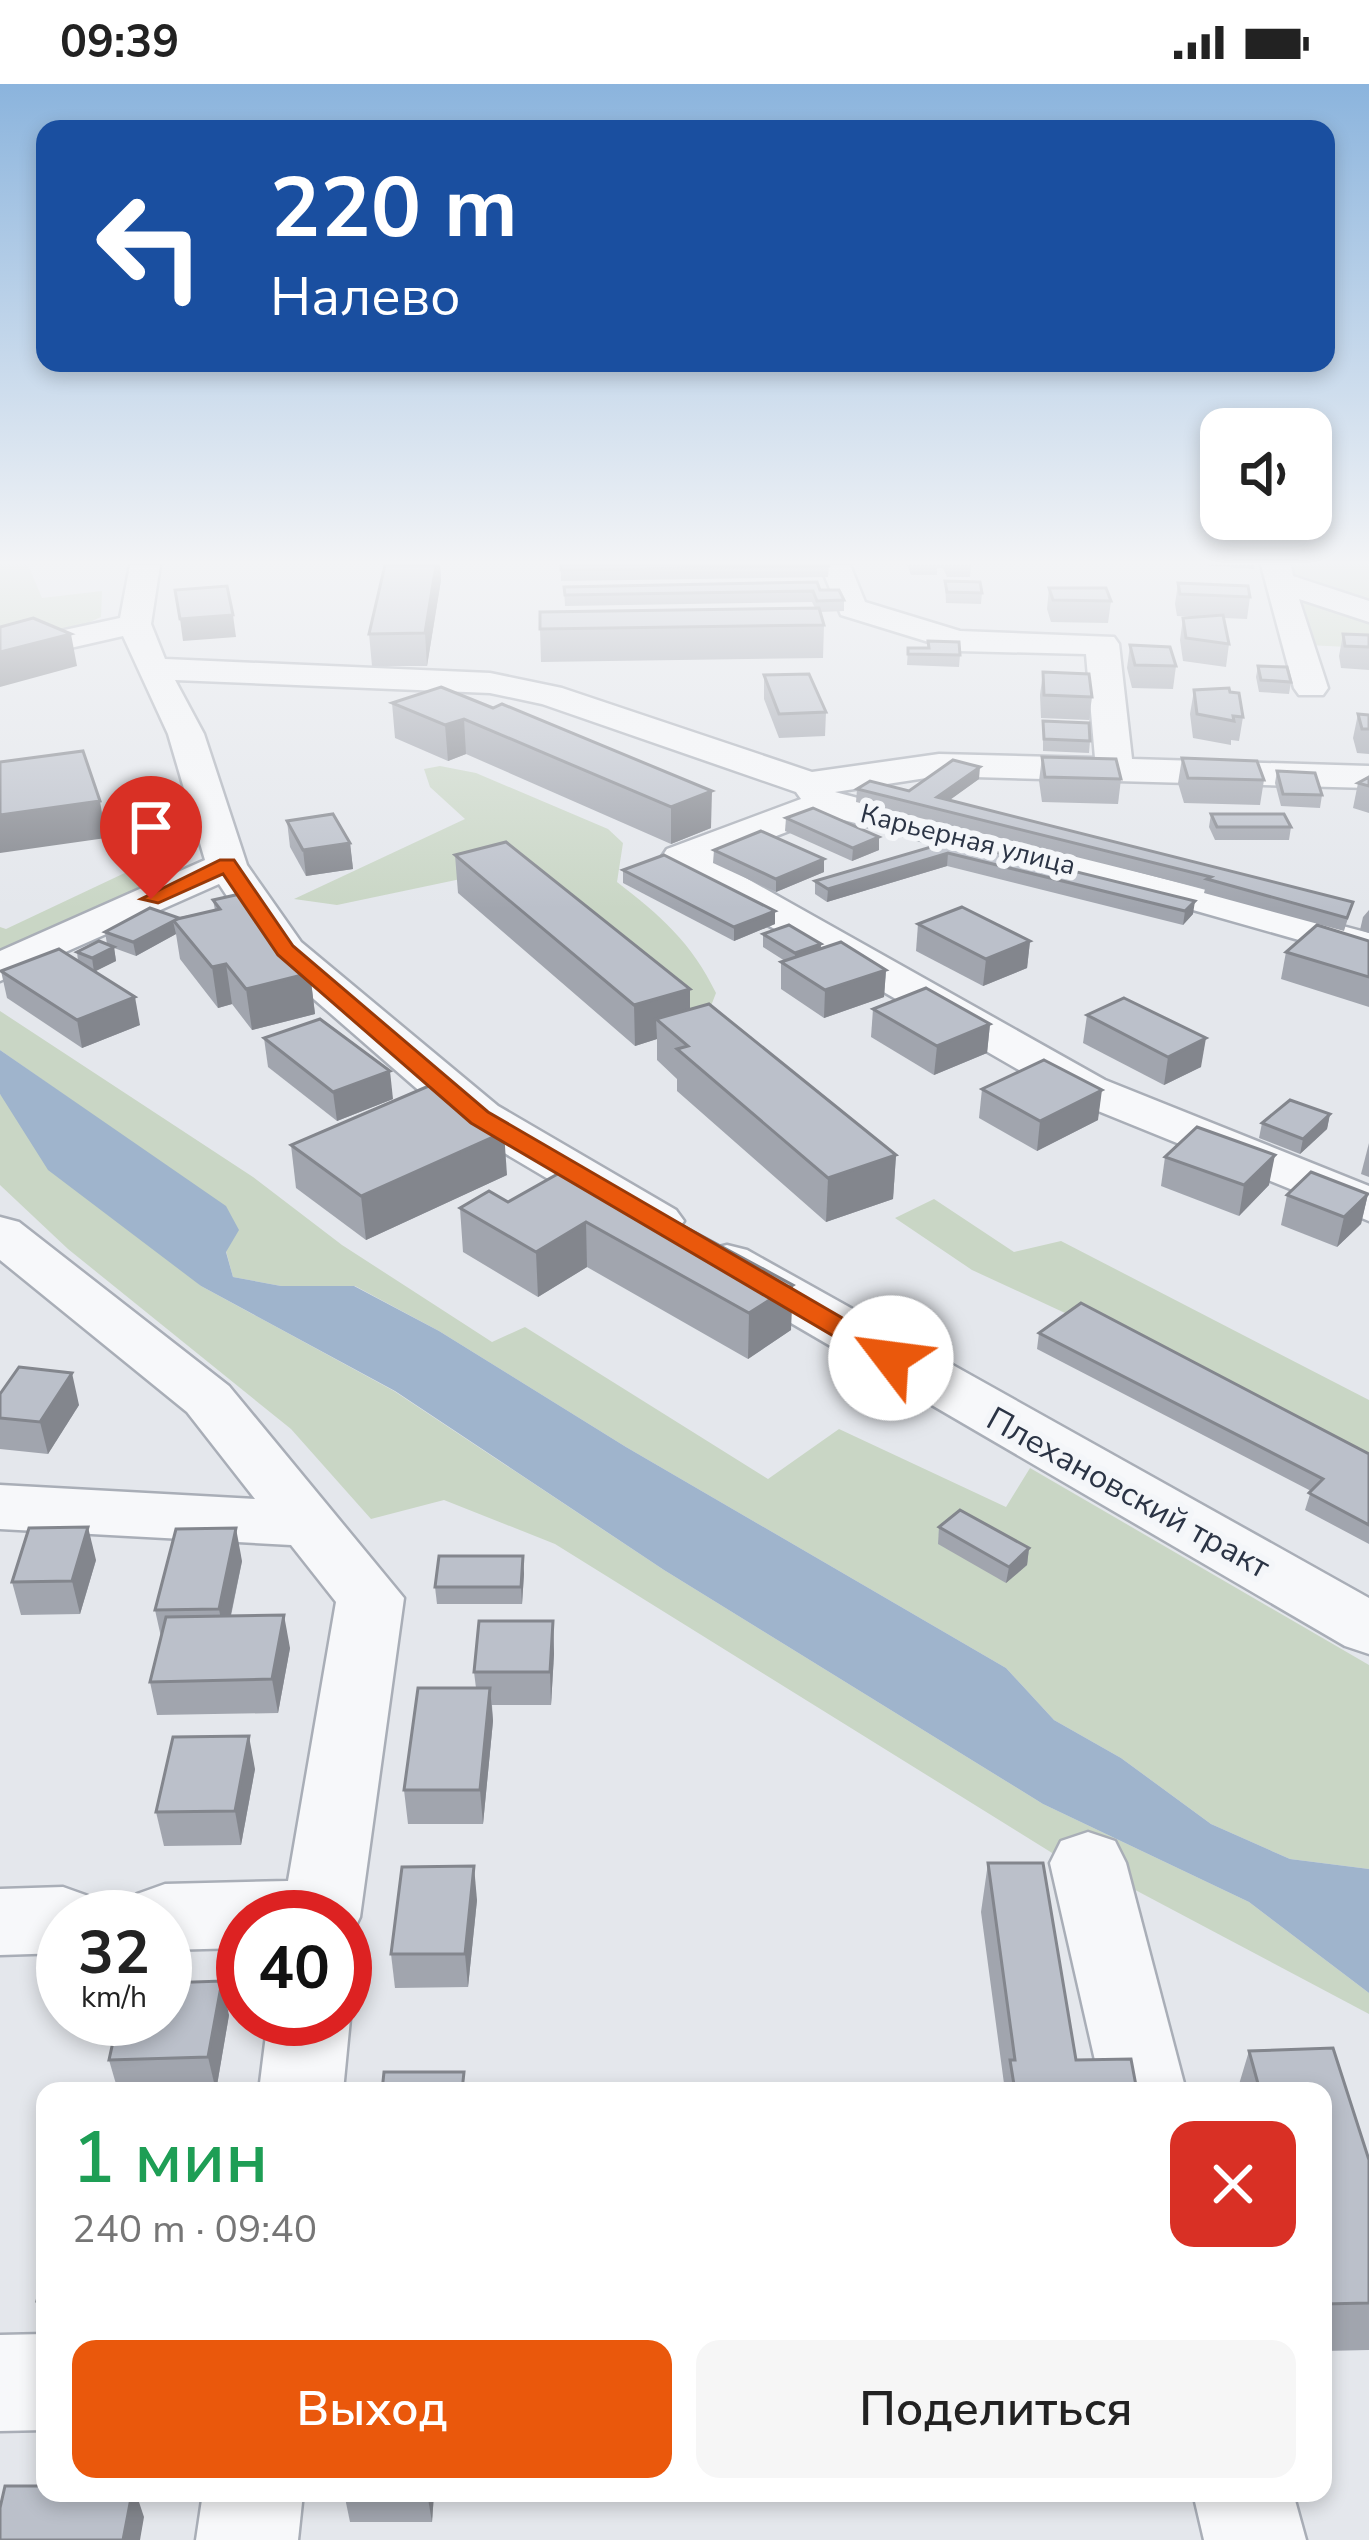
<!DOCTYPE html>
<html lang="ru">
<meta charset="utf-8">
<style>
body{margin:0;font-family:"Nunito Sans",sans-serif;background:#f6f6f6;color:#222;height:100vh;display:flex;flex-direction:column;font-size:45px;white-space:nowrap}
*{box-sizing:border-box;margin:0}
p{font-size:39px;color:#767676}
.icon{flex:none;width:66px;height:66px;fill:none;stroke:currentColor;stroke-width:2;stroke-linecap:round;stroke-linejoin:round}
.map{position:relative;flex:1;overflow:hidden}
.drawer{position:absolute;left:36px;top:1998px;width:1296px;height:420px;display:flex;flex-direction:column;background:#fff;border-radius:24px;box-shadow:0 6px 18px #0003}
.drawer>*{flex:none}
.hud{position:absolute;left:36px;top:36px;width:1299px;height:252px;border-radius:24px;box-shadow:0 6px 18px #0003;background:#1a4fa0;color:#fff;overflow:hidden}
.tools{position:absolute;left:1200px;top:324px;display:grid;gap:24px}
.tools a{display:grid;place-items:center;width:132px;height:132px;border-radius:24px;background:#fff;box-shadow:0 6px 18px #0003;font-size:60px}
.speed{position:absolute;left:36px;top:1806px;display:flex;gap:24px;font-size:60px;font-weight:700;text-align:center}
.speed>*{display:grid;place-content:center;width:156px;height:156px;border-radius:50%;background:#fff;box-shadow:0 6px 18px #0003;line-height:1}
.speed small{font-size:30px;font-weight:400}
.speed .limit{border:18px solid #d22;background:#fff;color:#111}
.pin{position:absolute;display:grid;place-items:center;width:102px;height:102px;color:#fff;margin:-123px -51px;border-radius:50% 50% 50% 0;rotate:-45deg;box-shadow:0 0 12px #0007}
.pin .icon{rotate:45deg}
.me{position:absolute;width:132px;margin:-66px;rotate:300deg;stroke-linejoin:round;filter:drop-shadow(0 0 9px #0008)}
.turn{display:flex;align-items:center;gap:42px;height:252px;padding:0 36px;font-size:54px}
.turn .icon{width:156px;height:156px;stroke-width:2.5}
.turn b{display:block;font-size:84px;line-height:102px}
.round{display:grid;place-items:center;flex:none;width:126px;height:126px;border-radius:24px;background:#f6f6f6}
.summary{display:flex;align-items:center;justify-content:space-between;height:204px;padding:0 36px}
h1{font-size:72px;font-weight:600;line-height:90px;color:#1e9e55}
.cta{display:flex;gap:24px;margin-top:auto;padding:24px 36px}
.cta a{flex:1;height:138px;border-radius:24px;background:#ea580c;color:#fff;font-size:48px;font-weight:600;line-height:138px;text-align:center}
.cta a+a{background:#f6f6f6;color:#222}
.status{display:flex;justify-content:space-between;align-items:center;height:84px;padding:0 60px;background:#fff;direction:ltr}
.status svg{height:33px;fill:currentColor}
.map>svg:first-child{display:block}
.green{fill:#c9d6c5}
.water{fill:#9fb4cc}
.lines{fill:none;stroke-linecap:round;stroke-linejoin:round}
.minor-casing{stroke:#a9aeb7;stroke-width:5}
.minor{fill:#f7f8fa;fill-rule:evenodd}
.wall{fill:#a1a5ae}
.shaded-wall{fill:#83868d}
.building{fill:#bbc0ca;stroke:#83868d;stroke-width:3}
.route{fill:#ea580c;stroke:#983908;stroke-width:3}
.labels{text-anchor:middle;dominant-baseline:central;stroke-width:12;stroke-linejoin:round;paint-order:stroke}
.far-street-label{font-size:27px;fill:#2b3445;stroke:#f4f6f9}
.street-label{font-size:33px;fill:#2b3445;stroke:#f4f6f9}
</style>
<div class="status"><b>09:39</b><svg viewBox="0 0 49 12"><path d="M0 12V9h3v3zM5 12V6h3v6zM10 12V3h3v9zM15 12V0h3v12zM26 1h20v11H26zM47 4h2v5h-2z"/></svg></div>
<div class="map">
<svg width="1369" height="2456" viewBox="0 0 1369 2456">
<rect width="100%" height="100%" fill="#e4e7ec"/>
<g class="green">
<path d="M0 481H28L42 514 102 507 101 533C74 546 29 564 0 551Z"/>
<polygon points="1291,481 1369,481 1369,525 1278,495"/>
<polygon points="1288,512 1369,530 1369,564 1307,561"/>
<path d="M440 682 476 689 608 745 623 759 617 798C660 831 692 859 716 909L709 927 690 931 475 792 337 821 294 815 465 735 430 703 424 685Z"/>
<polygon points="165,770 182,778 161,793 0,867 0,843 6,845"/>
<polygon points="0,927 253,1093 342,1161 492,1258 525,1243 768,1395 839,1345 1006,1423 1030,1384 1369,1581 1369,1785 1290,1775 1211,1740 1121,1674 1054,1636 1006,1584 626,1363 439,1247 355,1202 281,1202 233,1193 226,1167 97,1034 0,966"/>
<polygon points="0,1010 201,1202 394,1307 664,1486 1043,1720 1249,1818 1369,1909 1369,1930 1107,1791 1065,1777 555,1460 444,1416 371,1435 291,1345 68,1165 0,1101"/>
<polygon points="934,1115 1014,1168 1061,1157 1369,1316 1369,1389 1078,1235 972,1186 895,1134"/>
</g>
<polygon class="water" points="0,966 226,1122 239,1146 226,1168 233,1193 281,1202 354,1202 439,1247 626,1363 1006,1584 1054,1636 1121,1674 1211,1740 1290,1775 1369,1785 1369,1909 1249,1818 1043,1720 664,1486 395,1307 201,1202 48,1086 0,1010"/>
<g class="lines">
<g class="minor-casing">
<g id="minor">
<polygon points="130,481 160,481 151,540 165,575 490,589 562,604 812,688 939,670 1095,674 1086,570 958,567 841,531 820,481 850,481 865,518 960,547 1114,553 1119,560 1132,675 1369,682 1369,704 939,692 835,708 1369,849 1369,876 1179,822 828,732 714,776 1105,996 1369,1102 1369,1137 1071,1016 667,783 661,774 667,765 801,715 796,708 542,620 490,609 175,596 204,650 247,781 301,858 498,1022 676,1126 684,1137 676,1148 657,1153 638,1148 462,1044 269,876 219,800 0,897 0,867 205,776 168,650 123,552 0,580 0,560 120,534"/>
<polygon points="1261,481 1291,481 1293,492 1369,517 1369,538 1299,515 1328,604 1323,611 1299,611 1294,604"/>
<polygon points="0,1133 19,1138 229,1302 404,1514 360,1833 349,1856 345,1857 345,1833 243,1833 243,1864 165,1866 165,1833 126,1833 137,1810 165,1800 288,1797 336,1518 291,1461 0,1445 0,1401 255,1415 187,1328 0,1176"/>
<polygon points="727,1161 747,1166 1369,1514 1369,1570 1345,1562 707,1190 699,1178 707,1166"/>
<polygon points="1088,1748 1115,1757 1126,1779 1186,2007 1102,2007 1050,1779 1061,1757"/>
<polygon points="63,1803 91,1813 101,1833 63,1833 63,1869 0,1871 0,1805"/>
<polygon points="345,1924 350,1935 343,2007 259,2007 268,1935 345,1935"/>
<polygon points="45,2250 45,2346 0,2347 0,2251"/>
<polygon points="203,2409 303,2409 298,2456 196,2456"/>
<polygon points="1193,2409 1293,2409 1306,2456 1204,2456"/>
</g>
</g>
<use href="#minor" class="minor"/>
</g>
<g class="wall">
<polygon points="385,481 440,481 441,496 427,582 372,582 369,550"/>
<polygon points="561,481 829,482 828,493 561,497"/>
<polygon points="907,481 971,481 970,493 947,493 943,484 937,484 937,491 911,491"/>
<polygon points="1202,481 1255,481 1254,485"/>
<polygon points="945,497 982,509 981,520 946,519"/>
<polygon points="1178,499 1250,513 1247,535 1224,534 1229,560 1226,583 1183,577 1180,556 1183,534 1198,533 1177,532 1175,520"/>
<polygon points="564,503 820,506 844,516 844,527 820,528 824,541 823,574 541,578 540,545 815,524 812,518 565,522"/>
<polygon points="1049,504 1111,517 1108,539 1051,538 1047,525"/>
<polygon points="1343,550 1369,551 1369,586 1341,584 1339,572"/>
<polygon points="1130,561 1176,582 1173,605 1132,604 1127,584"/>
<polygon points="908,564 960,571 959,583 907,581"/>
<polygon points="1258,582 1291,598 1289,610 1259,608 1256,593"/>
<polygon points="1043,588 1092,613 1089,636 1041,634 1040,611"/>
<polygon points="764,591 826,628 825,652 779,654 764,615"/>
<polygon points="441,603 711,744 671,760 466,670 448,677 395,654 392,619"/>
<polygon points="1194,606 1230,608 1243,633 1239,657 1231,656 1231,661 1193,654 1190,630"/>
<polygon points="1358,630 1369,631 1369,670 1357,669 1353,654"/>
<polygon points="1043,637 1090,657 1089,669 1043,667"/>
<polygon points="1042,673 1121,695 1118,720 1042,718 1039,697"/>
<polygon points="1182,674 1264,696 1260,721 1184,719 1178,699"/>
<polygon points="1277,687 1322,711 1320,724 1281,722 1275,699"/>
<polygon points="1369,693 1369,729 1353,724 1358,699"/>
<polygon points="979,695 949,716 1353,818 1344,847 1204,809 1205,805 856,718 857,705 909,707"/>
<polygon points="1211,730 1291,743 1289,756 1215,756 1209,743"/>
<polygon points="786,734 879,766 852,777 785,747"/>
<polygon points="287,737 350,759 353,785 306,792 290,763"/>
<polygon points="971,762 1193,830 1183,841 947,782 827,818 815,810 815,797"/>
<polygon points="714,766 824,788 776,808 713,779"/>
<polygon points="455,771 690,925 896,1071 893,1115 826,1138 677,1007 677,995 657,976 657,955 635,962 458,809"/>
<polygon points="623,786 775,827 775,840 734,857 623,799"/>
<polygon points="213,816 310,889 315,930 252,946 232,920 218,924 180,875 176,850 136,872 114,864 116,877 95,887 140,941 82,964 7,914 1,887 78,877 77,868 107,860 105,848 215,826"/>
<polygon points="1369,826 1369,849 1360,846 1363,833"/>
<polygon points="918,840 1030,857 1027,884 983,902 916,867"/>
<polygon points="763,850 821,860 820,865 886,886 884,913 824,934 781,905 781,878 785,877 763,863"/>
<polygon points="1369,857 1369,923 1281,895 1286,868"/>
<polygon points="873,925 990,940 987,969 934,991 871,953"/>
<polygon points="1087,931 1201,983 1164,1001 1083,959"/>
<polygon points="264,954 393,1015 337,1037 268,983"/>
<polygon points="982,1005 1098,1036 1037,1067 979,1034"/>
<polygon points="1330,1030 1327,1045 1300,1070 1259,1054 1262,1039"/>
<polygon points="1369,1059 1369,1093 1361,1090"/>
<polygon points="291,1061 507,1091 366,1156 296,1104"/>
<polygon points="1165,1073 1269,1101 1239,1132 1161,1102"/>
<polygon points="563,1087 791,1246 748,1275 587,1183 538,1213 463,1168 460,1124 508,1118"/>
<polygon points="1368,1110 1361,1140 1337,1163 1281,1141 1287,1111"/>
<polygon points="1039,1249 1369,1370 1369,1460 1305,1426 1311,1407 1037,1265"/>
<polygon points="0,1310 79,1321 48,1370 0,1365"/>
<polygon points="939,1443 1029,1464 1027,1481 1006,1499 938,1460"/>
<polygon points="96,1476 80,1530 21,1531 12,1498"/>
<polygon points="242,1477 231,1532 290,1564 278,1629 157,1631 150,1598 161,1553 155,1526"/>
<polygon points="524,1489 522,1520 437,1520 435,1503"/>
<polygon points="553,1537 554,1570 551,1621 492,1621 493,1637 483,1740 408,1740 404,1706 476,1604 474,1588"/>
<polygon points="255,1685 241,1761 164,1762 156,1728"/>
<polygon points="988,1779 1076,1976 1137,2007 1005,2007 981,1828"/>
<polygon points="477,1816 468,1903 395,1904 391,1870"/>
<polygon points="229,1931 216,2007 118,2007 109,1976"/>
<polygon points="1333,1964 1369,2076 1369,2266 1323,2267 1323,2007 1237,2007 1249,1967"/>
<polygon points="45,2183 45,2239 37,2217"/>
<polygon points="344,2409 434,2409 432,2438 350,2438"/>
</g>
<g class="shaded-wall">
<polygon points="436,481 440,481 441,496 427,582 425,549"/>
<polygon points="233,531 236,553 183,557 180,535"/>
<polygon points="71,550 77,582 0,603 0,568"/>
<polygon points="464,635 466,670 448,677 445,641"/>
<polygon points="980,683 979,695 936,726 937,713"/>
<polygon points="712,707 711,744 671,760 671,723"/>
<polygon points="100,717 106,754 0,769 0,731"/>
<polygon points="879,753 879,766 852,777 853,764"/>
<polygon points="350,759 353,785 306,792 303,766"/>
<polygon points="948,769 947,782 827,818 828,805"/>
<polygon points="824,775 824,788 776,808 776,795"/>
<polygon points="1195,817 1193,830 1183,841 1185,827"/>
<polygon points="775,827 775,840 734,857 734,843"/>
<polygon points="173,837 176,850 136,872 133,858"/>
<polygon points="1030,857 1027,884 983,902 986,875"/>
<polygon points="821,860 820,874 795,883 795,869"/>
<polygon points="114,863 116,877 94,888 92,874"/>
<polygon points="226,880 232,920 218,924 212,883"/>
<polygon points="886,886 884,913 824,934 825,906"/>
<polygon points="310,889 315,930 252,946 246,905"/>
<polygon points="690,905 690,945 656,935 657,955 635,962 634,921"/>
<polygon points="135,913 140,941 82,964 77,936"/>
<polygon points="990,940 987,969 934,991 937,962"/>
<polygon points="1206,954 1201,983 1164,1001 1168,973"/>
<polygon points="390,987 393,1015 337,1037 333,1008"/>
<polygon points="1102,1006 1098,1036 1037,1067 1040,1037"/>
<polygon points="1330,1030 1327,1045 1300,1070 1303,1055"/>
<polygon points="504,1048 507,1091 366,1156 361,1112"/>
<polygon points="896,1071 893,1115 826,1138 828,1094"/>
<polygon points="1275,1071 1269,1101 1239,1132 1244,1101"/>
<polygon points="1368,1110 1361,1140 1337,1163 1344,1133"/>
<polygon points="586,1138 587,1183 538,1213 536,1168"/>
<polygon points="793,1201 791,1246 748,1275 749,1229"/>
<polygon points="72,1289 79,1321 48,1370 40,1338"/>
<polygon points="88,1443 96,1476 80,1530 72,1497"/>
<polygon points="236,1444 242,1477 225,1558 219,1525"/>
<polygon points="1029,1464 1027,1481 1006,1499 1009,1483"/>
<polygon points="523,1472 524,1489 522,1520 521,1503"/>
<polygon points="284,1531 290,1564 278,1629 272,1595"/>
<polygon points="553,1537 554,1570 551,1621 550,1588"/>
<polygon points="490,1604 493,1637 483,1740 480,1706"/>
<polygon points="249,1652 255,1685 241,1761 235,1727"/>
<polygon points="474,1782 477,1816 468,1903 465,1870"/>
<polygon points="222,1897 229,1931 216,2007 208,1973"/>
<polygon points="132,2409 136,2409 144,2433 140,2456 123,2456"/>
<polygon points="427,2409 434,2409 432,2438"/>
</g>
<g class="building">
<polygon points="385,481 436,481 425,549 369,550"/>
<polygon points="561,481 829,481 829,482 561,486"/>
<polygon points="945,497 980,498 982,509 947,508"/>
<polygon points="817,498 820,506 839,506 844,516 817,517 813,507 565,511 564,503"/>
<polygon points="1178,499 1248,502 1250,513 1180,510"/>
<polygon points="227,502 233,531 180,535 175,506"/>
<polygon points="1049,504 1106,504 1111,517 1053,516"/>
<polygon points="819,524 824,541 540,545 540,528"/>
<polygon points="1223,531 1229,560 1186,554 1183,534"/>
<polygon points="33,534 71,550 0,568 0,543"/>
<polygon points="1343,550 1369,551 1369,563 1345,562"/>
<polygon points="928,557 959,558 960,571 908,570 908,564 929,564"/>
<polygon points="1130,561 1170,563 1176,582 1135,581"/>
<polygon points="1258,582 1287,583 1291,598 1261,596"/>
<polygon points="1043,588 1089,590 1092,613 1044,611"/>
<polygon points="809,590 826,628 779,630 764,591"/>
<polygon points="441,603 493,624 502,620 712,707 671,723 464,635 445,641 392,619"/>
<polygon points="1229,604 1230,608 1239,609 1243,633 1233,632 1234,637 1197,630 1194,606"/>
<polygon points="1358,630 1369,631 1369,645 1362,645"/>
<polygon points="1043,637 1089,639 1090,657 1044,655"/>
<polygon points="83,667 100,717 0,731 0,678"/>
<polygon points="1042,673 1116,675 1121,695 1045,693"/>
<polygon points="1182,674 1257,677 1264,696 1188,694"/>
<polygon points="953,676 980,683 937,713 1353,818 1347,834 1207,795 1211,793 857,705 870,697 909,707"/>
<polygon points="1277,687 1315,689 1322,711 1283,710"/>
<polygon points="1369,693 1369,702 1358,699"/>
<polygon points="813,724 879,753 853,764 786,734"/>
<polygon points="333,730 350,759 303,766 287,737"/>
<polygon points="1211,730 1284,730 1291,743 1217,743"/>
<polygon points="761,747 824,775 776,795 714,766"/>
<polygon points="958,755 971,762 1195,817 1185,827 948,769 828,805 815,797"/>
<polygon points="506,758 690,905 634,921 455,771"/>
<polygon points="664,771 775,827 734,843 623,786"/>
<polygon points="240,810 310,889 246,905 226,880 212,883 173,836 220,825 213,816"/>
<polygon points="962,823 1030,857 986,875 918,840"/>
<polygon points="150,824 179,834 133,858 105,848"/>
<polygon points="789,841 821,860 795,869 763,850"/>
<polygon points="1317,841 1369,857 1369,893 1286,868"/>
<polygon points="99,857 114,863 92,874 77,868"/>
<polygon points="841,858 886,886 825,906 781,878"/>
<polygon points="59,865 135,913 77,936 1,887"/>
<polygon points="926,904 990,940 937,962 873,925"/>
<polygon points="1124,914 1206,954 1168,973 1087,931"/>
<polygon points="709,920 896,1071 828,1094 677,965 688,962 656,935"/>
<polygon points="320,935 390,987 333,1008 264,954"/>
<polygon points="1044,976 1102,1006 1040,1037 982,1005"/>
<polygon points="431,1001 504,1048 361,1112 291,1061"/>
<polygon points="1290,1016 1330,1030 1303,1055 1262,1039"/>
<polygon points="1197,1043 1275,1071 1244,1101 1165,1073"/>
<polygon points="563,1087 589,1101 598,1096 793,1201 749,1229 586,1138 536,1168 460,1124 489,1107 508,1118"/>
<polygon points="1311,1088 1368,1110 1344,1133 1287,1111"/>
<polygon points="1081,1219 1369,1370 1369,1441 1309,1409 1323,1395 1039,1249"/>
<polygon points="19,1283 72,1289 40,1338 0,1334 0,1310"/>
<polygon points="960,1426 1029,1464 1009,1483 939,1443"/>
<polygon points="88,1443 72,1497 12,1498 29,1444"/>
<polygon points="236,1444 219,1525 155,1526 176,1445"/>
<polygon points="439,1472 523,1472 521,1503 435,1503"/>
<polygon points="284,1531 272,1595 150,1598 166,1533"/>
<polygon points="479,1537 553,1537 550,1588 474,1588"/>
<polygon points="418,1604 490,1604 480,1706 404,1706"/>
<polygon points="249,1652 235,1727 156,1728 173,1653"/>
<polygon points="988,1779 1043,1779 1076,1976 1131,1975 1137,2007 1015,2007 1010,1976 1015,1976"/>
<polygon points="474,1782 465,1870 391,1870 402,1783"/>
<polygon points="222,1897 208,1973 109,1976 118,1935 165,1935 165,1899"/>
<polygon points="1333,1964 1369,2076 1369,2219 1323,2220 1323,2007 1260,2007 1249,1967"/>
<polygon points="384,1988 464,1988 462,2007 382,2007"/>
<polygon points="45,2183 45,2217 37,2217"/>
<polygon points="5,2402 45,2402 45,2409 132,2409 123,2456 0,2456 0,2424"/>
</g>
<linearGradient id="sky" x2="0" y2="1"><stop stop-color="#8bb4dd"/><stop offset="0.58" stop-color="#f3f4f6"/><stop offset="1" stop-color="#f3f4f6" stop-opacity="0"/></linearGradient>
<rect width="1369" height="825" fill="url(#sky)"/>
<polygon class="route" points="220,776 234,776 293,862 488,1028 901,1268 905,1274 901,1280 881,1280 471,1039 278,871 223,790 158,819 141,815"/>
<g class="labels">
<g class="far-street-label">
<text transform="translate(968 756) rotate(14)">Карьерная улица</text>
</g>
<g class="street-label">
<text transform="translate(1128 1409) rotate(29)">Плехановский тракт</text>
</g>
</g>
</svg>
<div class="tools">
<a><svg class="icon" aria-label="sound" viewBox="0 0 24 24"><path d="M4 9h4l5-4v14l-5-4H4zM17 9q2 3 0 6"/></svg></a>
</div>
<div class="speed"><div>32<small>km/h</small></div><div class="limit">40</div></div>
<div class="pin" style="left:151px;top:815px;background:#d93025"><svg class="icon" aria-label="arrive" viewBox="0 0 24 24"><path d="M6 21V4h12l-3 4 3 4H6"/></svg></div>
<svg class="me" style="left:891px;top:1274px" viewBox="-20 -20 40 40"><circle r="19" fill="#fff"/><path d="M0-13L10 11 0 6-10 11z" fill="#ea580c"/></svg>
<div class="hud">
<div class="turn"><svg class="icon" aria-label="left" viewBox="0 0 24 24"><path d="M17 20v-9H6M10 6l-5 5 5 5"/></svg><div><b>220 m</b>Налево</div></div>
</div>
<section class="drawer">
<div class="summary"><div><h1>1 мин</h1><p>240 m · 09:40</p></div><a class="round" style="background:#d93025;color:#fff"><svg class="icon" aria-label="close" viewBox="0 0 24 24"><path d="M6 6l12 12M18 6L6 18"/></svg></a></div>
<div class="cta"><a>Выход</a><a>Поделиться</a></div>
</section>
</div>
